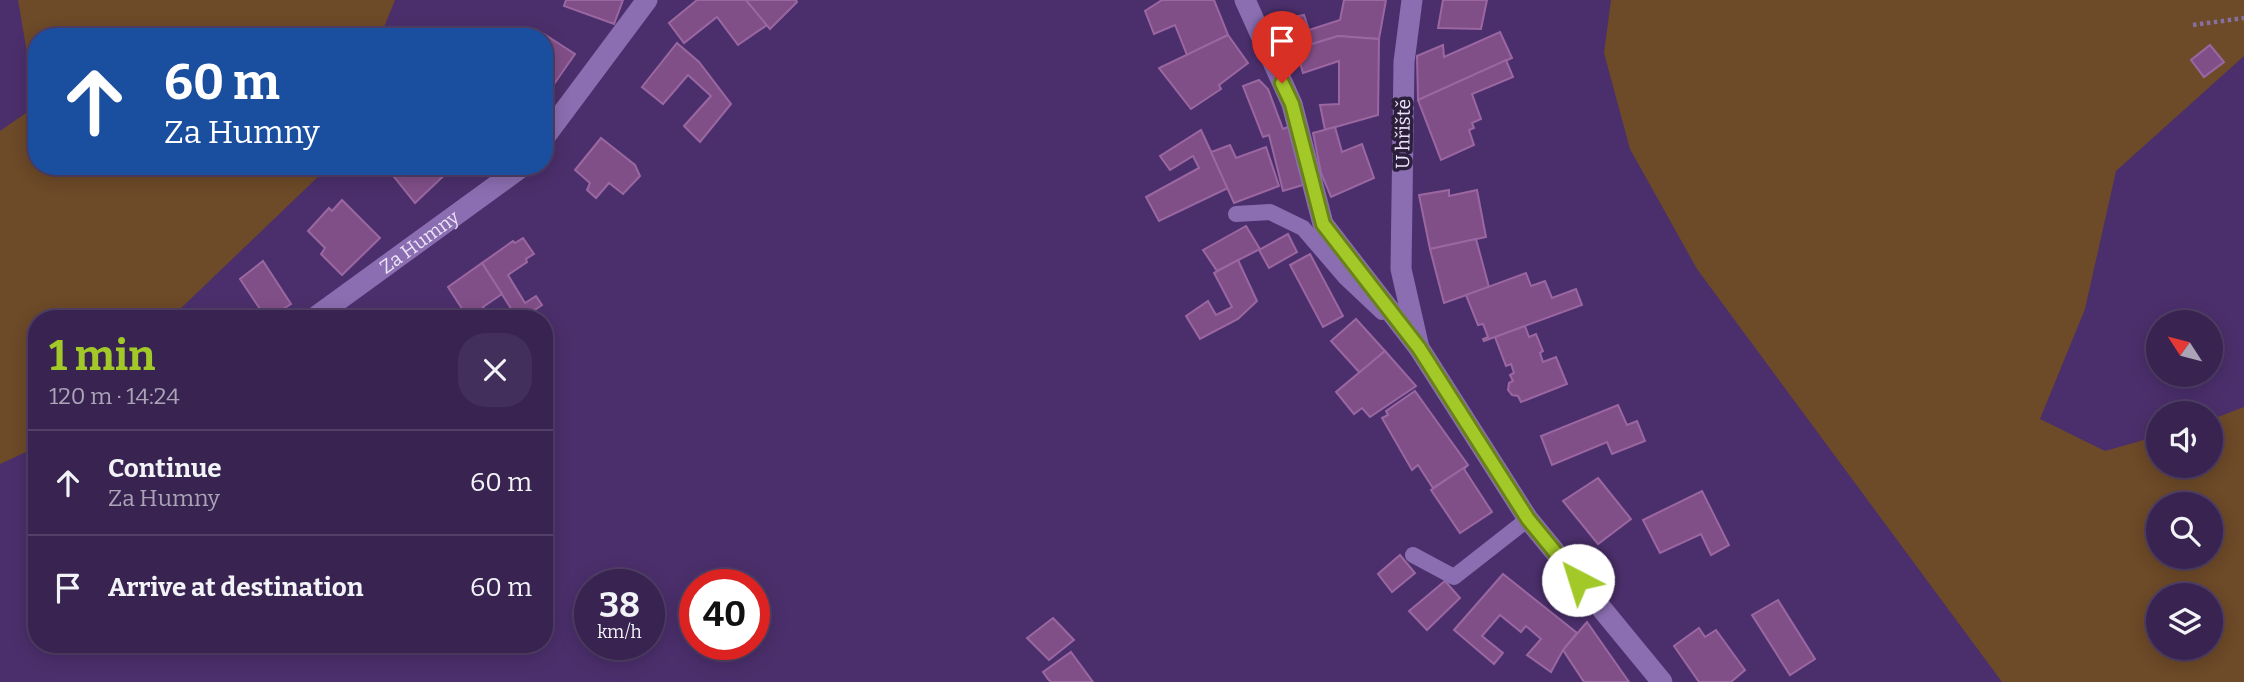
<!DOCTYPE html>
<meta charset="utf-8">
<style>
body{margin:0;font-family:Bitter,serif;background:#432f5b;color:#f1f3f6;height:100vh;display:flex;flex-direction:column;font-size:26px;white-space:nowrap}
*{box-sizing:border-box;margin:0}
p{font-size:23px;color:#aba4b7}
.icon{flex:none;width:38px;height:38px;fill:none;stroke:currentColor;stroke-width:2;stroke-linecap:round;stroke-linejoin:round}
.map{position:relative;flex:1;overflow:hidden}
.sheet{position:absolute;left:28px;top:310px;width:525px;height:343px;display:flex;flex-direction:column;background:#382351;border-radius:28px;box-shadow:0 4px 18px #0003,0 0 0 2px #524068}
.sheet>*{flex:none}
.top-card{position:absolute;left:28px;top:28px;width:525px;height:147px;border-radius:28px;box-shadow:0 4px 18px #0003,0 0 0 2px #524068;background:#1a4fa0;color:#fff;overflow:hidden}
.needle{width:46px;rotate:306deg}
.fabs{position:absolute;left:2146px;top:310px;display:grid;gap:14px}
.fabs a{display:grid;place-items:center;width:77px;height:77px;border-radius:50%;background:#382351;box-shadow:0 4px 18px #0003,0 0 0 2px #524068;font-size:35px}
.speed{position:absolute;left:574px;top:569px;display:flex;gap:14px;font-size:35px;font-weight:700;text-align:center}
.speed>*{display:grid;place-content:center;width:91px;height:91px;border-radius:50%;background:#382351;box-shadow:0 4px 18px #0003,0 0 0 2px #524068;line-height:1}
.speed small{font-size:18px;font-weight:400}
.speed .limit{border:10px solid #d22;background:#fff;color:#111}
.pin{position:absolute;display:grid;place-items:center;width:60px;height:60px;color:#fff;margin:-72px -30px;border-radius:50% 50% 50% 0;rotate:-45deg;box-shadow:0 0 7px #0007}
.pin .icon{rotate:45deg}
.me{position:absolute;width:77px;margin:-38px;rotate:320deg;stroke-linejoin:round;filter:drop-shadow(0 0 5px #0008)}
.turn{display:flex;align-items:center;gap:24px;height:147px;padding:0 21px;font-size:32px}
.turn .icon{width:91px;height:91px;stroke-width:2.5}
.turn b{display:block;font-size:49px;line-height:60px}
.round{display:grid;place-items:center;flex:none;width:74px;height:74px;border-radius:28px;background:#432f5b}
.headline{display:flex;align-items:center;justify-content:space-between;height:119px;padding:0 21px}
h1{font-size:42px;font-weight:700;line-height:52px;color:#a2c928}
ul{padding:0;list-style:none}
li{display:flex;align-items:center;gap:21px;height:105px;padding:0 21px;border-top:2px solid #524068}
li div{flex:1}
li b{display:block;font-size:26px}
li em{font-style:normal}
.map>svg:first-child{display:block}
.green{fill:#6d4a28;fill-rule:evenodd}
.building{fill:#814f88;stroke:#9a67a1;stroke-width:2}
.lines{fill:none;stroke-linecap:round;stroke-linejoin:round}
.path{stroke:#85709f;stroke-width:4.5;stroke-dasharray:3.5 3.5;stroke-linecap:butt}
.service{stroke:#8b6eb1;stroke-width:16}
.minor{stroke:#8b6eb1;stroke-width:21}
.tertiary{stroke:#8b6eb1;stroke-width:21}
.route-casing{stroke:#69831a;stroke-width:18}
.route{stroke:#a2c928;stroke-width:12}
.labels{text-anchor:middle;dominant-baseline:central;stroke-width:7;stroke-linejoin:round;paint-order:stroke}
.street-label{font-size:19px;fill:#ece4fa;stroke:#2b1f3b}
</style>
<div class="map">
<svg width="2244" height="682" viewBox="0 0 2244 682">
<rect width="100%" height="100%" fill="#4b2f6c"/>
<g class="green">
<polygon points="18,0 395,0 380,37 37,37 37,166 327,166 324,171 177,312 180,318 37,318 37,447 0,464 0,131 36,106"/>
<path d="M1611 0H2244V56L2116 171 2085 309 2040 419 2105 451 2158 436V466H2210V420L2244 407V682H2002L1697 269 1630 149 1604 53ZM2158 504H2210V556H2158ZM2158 595H2210V648H2158Z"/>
</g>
<g class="building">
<polygon points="566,0 623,0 614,24 564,6"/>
<polygon points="697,0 746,0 767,25 738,45 717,17 684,43 669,23"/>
<polygon points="746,0 796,0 797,2 770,29"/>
<polygon points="1162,0 1214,0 1228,35 1187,55 1175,25 1154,34 1145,11"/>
<polygon points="1344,0 1386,0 1379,39 1338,36 1296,49 1289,18 1304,15 1309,30 1340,20"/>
<polygon points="1443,0 1487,0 1481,29 1438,28"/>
<polygon points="1500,32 1512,58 1418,100 1417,56 1443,45 1444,57"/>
<polygon points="544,34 575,54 552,87 544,82 543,37"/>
<polygon points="1228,35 1248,63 1219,85 1221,89 1191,109 1159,68"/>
<polygon points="1338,36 1379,39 1378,115 1325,130 1320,105 1339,104 1339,61 1303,73 1296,49"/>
<polygon points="677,43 699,62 731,104 700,142 684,126 711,96 688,75 663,104 642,87"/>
<polygon points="2210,45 2224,62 2204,77 2191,60"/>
<polygon points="1506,60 1513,77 1472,94 1481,119 1472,123 1474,128 1469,130 1474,145 1441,160 1418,100"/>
<polygon points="1259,80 1268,89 1283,129 1290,126 1306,184 1283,191 1269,135 1263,137 1243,86"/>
<polygon points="1335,127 1342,152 1362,144 1374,178 1331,197 1321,173 1313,133"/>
<polygon points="1201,130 1228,188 1159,221 1146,197 1199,168 1193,156 1170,170 1160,156"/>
<polygon points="601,138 635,165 640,176 623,194 609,183 596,198 587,190 590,183 575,170"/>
<polygon points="1230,145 1236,158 1266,147 1279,186 1234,203 1211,152"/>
<polygon points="397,166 454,166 415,203 391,173"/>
<polygon points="1449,190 1449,196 1477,190 1486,237 1430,249 1419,195"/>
<polygon points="342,200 380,238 342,275 321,254 325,248 308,231 329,208 332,211"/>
<polygon points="1246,226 1260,249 1217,271 1203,250"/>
<polygon points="1288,234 1297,252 1269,268 1259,250"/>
<polygon points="523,238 534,254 526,259 527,262 508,275 525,303 536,296 542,305 523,318 517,318 482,263 513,241 515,243"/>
<polygon points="1476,239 1489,287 1444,303 1430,249"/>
<polygon points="1310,254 1343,316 1323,327 1290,265"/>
<polygon points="1238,260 1257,301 1238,319 1200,339 1186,316 1208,301 1216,315 1232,307 1214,273"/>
<polygon points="263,261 291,304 269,318 266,318 240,279"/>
<polygon points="482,263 502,294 483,307 486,311 475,318 468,318 448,287"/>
<polygon points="1526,273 1531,286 1545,281 1552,298 1576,289 1582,305 1484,341 1483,339 1488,337 1483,324 1478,325 1466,295"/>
<polygon points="1356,319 1385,351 1360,373 1331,341"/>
<polygon points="1525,326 1529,337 1536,334 1543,351 1540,353 1543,362 1556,357 1567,384 1521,402 1518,396 1512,395 1508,390 1509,383 1513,381 1510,375 1514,373 1511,364 1506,366 1495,337"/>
<polygon points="1385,351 1416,386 1370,417 1362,408 1354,414 1336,392"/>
<polygon points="1415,391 1468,465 1433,488 1418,465 1412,470 1382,418 1388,415 1386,411"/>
<polygon points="1618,405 1627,425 1637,421 1645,441 1612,454 1607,442 1552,465 1541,436"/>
<polygon points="1468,465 1464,469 1492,512 1460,533 1431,490"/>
<polygon points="1598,478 1631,519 1598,544 1563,501"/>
<polygon points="1702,491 1729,545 1711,555 1701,534 1660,553 1643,520"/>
<polygon points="1400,555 1415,573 1392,592 1378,574"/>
<polygon points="1503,574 1577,633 1563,650 1551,672 1527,655 1541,639 1526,626 1521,632 1500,615 1482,636 1503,653 1494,664 1454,630"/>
<polygon points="1445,581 1460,598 1427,630 1409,611"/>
<polygon points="1778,600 1815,659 1790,675 1752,615"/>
<polygon points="1053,618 1074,640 1049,660 1027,638"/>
<polygon points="1587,622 1629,682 1584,682 1563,650"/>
<polygon points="1699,628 1705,637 1716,630 1745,670 1731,682 1699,682 1674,646"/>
<polygon points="1071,652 1093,682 1051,682 1048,679 1043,672"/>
</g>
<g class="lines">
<polyline class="path" points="2193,25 2244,18"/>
<g class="service">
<polyline points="1236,214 1270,212 1303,228 1346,278 1382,312"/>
<polyline points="1413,555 1454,577 1528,519"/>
</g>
<g class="minor">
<polyline points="1245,0 1292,104 1323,224 1419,348"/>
<polyline points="544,138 647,0"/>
<path id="s1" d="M314 318 523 166"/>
</g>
<polyline class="tertiary" points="1412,0 1404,62 1401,269 1419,348 1528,519 1662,682"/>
</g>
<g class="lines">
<g class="route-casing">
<polyline id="route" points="1282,83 1292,104 1323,224 1419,348 1528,519 1578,580"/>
</g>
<use href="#route" class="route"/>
</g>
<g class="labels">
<g class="street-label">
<text transform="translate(1403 134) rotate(-89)">U hřiště</text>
<text stroke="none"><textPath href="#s1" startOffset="130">Za Humny</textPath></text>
</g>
</g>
</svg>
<div class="fabs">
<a><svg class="needle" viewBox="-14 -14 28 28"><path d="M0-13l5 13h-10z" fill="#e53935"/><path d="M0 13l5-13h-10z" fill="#aba4b7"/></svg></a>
<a><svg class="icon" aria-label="sound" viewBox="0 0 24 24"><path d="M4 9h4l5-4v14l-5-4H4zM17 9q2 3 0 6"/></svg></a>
<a><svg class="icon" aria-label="search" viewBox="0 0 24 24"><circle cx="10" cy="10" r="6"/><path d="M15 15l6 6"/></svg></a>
<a><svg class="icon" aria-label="layers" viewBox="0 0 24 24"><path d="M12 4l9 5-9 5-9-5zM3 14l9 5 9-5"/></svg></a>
</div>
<div class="speed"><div>38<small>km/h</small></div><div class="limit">40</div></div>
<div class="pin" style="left:1282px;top:83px;background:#d93025"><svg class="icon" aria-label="arrive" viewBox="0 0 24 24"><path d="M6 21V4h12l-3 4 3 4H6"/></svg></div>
<svg class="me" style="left:1578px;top:580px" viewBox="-20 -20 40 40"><circle r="19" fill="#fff"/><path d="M0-13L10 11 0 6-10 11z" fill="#a2c928"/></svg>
<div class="top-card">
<div class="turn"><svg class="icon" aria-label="ahead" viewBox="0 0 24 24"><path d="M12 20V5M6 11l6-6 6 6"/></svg><div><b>60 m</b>Za Humny</div></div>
</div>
<section class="sheet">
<div class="headline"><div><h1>1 min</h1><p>120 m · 14:24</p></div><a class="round"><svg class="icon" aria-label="close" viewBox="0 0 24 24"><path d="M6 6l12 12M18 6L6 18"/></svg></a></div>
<ul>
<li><svg class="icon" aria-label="ahead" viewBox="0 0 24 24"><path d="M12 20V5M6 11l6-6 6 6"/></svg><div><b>Continue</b><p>Za Humny</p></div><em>60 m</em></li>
<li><svg class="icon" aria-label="arrive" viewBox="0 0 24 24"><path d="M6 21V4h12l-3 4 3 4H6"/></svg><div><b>Arrive at destination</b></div><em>60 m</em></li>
</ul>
</section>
</div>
